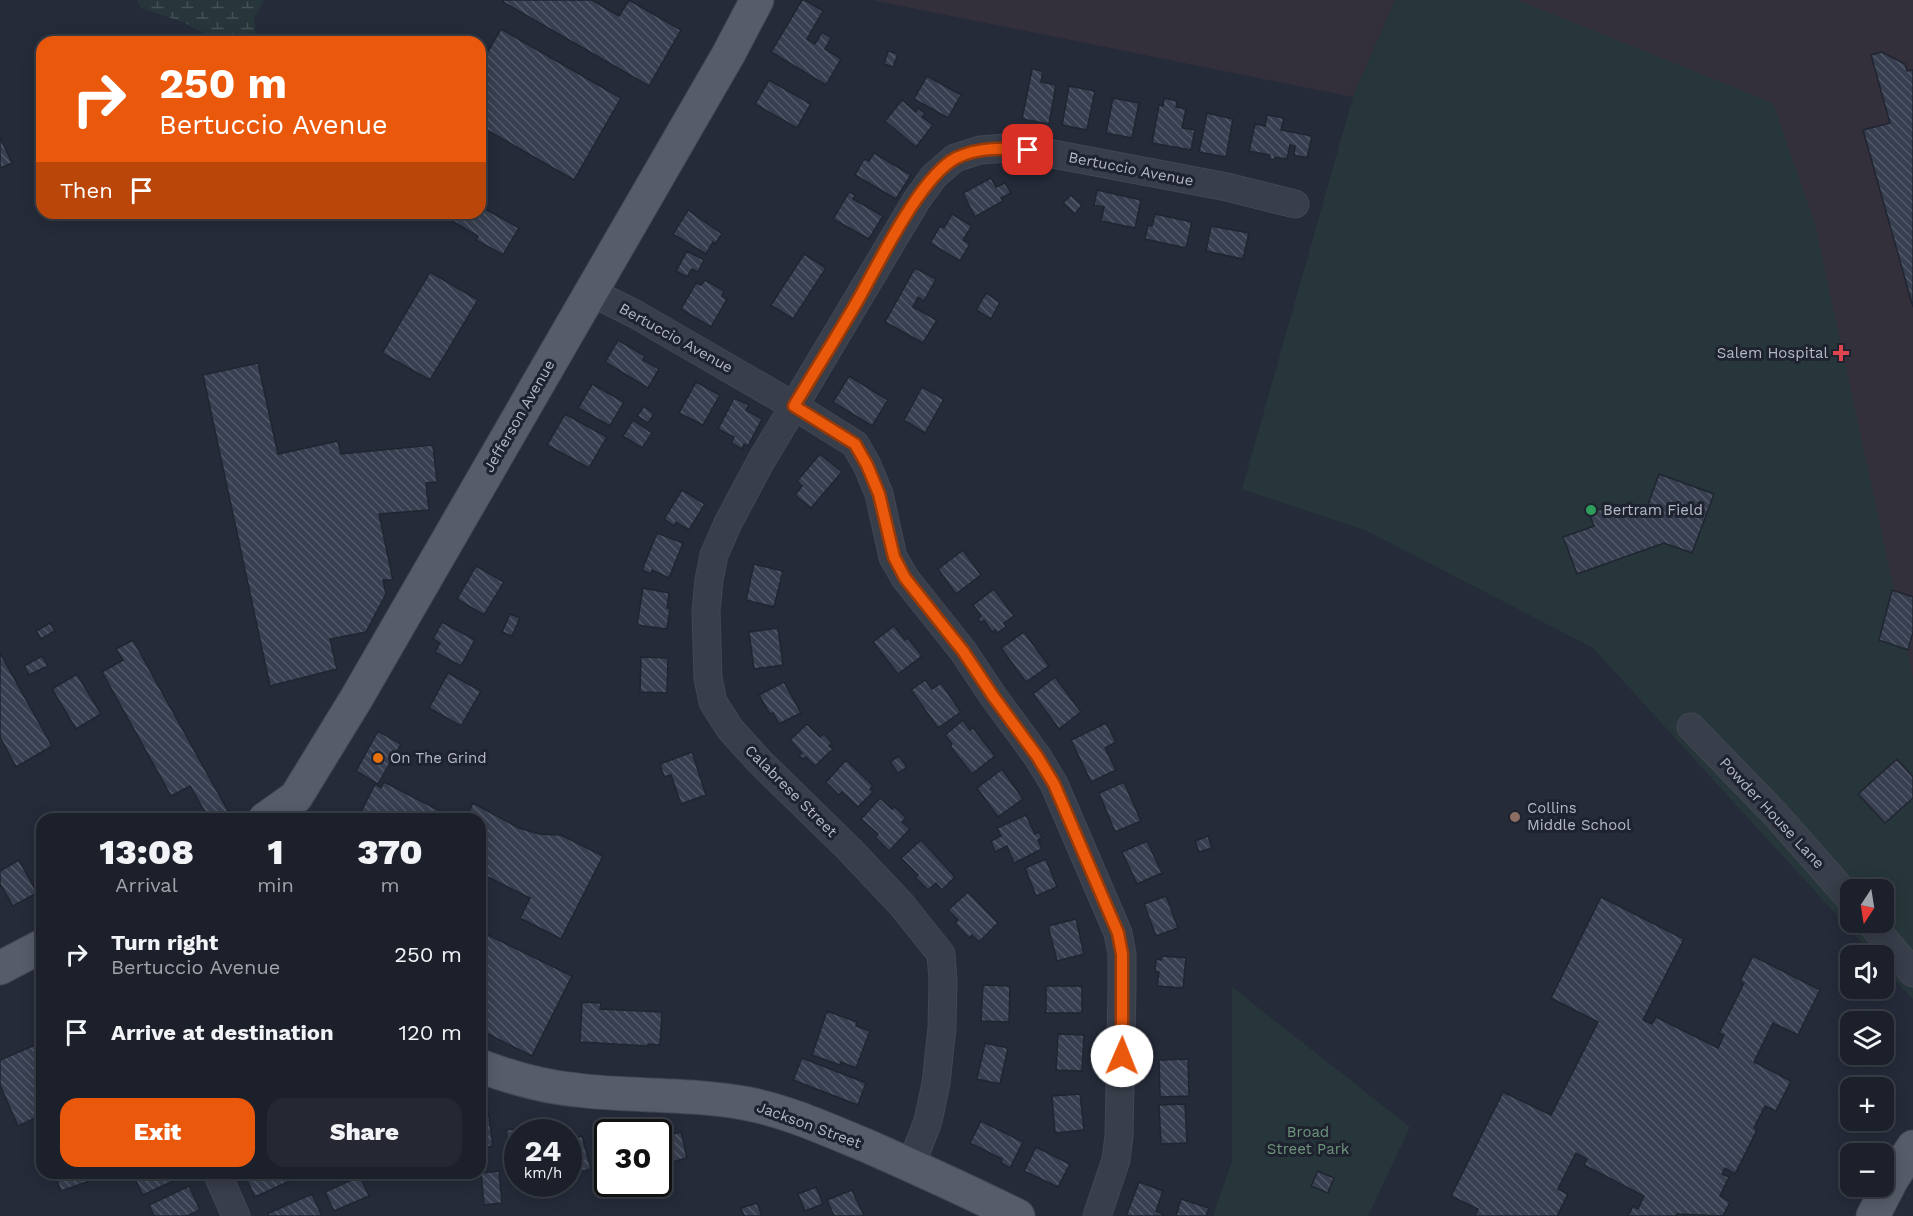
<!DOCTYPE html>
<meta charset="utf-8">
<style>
body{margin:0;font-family:"Work Sans",sans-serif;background:#252833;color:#f1f3f6;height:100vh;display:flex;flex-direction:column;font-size:22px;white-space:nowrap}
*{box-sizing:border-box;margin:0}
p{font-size:20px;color:#a0a3a9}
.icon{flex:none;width:33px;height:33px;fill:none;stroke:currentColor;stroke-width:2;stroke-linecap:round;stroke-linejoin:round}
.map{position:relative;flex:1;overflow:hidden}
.sheet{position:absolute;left:36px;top:813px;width:450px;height:366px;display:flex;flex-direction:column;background:#1c202b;border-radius:18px;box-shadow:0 3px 15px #0003,0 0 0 2px #3a3e47}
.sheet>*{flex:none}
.hud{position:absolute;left:36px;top:36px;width:450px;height:183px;border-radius:18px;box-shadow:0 3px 15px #0003,0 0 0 2px #3a3e47;background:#ea580c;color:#fff;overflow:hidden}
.needle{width:39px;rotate:192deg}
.tools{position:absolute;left:1840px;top:879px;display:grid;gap:12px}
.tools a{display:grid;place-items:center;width:54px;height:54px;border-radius:12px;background:#1c202b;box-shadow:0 3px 15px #0003,0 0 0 2px #3a3e47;font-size:30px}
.speed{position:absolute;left:504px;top:1119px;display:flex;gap:12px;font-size:30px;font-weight:700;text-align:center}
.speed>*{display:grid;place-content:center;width:78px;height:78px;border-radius:50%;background:#1c202b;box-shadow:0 3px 15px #0003,0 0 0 2px #3a3e47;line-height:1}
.speed small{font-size:15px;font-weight:400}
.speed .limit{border:3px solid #111;border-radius:9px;background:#fff;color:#111}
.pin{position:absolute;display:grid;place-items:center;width:51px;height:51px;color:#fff;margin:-26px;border-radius:12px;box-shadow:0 3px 9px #0006}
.me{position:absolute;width:66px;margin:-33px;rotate:1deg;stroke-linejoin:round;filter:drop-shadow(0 0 4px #0008)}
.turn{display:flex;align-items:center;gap:21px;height:126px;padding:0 24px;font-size:27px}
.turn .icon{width:78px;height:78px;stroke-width:2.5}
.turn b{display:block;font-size:42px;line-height:51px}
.then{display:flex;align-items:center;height:57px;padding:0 24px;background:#0003;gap:12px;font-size:22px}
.eta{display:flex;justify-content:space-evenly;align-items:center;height:102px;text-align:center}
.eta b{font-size:36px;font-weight:800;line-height:42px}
.cta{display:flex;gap:12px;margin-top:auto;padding:12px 24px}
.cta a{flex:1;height:69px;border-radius:18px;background:#ea580c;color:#fff;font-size:24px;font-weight:800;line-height:69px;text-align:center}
.cta a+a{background:#252833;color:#f1f3f6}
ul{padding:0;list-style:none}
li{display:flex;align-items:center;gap:18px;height:78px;padding:0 24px}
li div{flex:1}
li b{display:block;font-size:22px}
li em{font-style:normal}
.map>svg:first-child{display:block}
.medical{fill:#33303c}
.wetland{fill:url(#wetland-marsh)}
.park{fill:#27363a;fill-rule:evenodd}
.building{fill:url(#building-back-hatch);stroke:#202531;stroke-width:1.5}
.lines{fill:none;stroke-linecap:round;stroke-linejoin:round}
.minor-casing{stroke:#424753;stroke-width:29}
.major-casing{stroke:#424753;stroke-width:35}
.minor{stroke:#383e4a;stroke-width:27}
.major{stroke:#575c6a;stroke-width:33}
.route-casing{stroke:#983908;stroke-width:15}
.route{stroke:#ea580c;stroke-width:10}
.health-dot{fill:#e0444e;stroke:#1e232f;stroke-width:2}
.leisure-dot{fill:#2e9e5b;stroke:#1e232f;stroke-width:2}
.food-dot{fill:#e8710a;stroke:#1e232f;stroke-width:2}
.education-dot{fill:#8d6e63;stroke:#1e232f;stroke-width:2}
.labels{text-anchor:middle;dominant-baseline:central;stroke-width:6;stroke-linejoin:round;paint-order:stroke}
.street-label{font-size:15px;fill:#b4b9c5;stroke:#1e232f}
.poi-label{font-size:15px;fill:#b4b9c5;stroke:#1e232f;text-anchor:start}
.park-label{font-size:15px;fill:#6d947b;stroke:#1e232f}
</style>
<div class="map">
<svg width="1913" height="1216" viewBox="0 0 1913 1216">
<defs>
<pattern id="wetland-marsh" width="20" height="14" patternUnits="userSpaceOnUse" patternTransform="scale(1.5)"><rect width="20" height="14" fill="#27363a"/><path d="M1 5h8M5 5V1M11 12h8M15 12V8" fill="none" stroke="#445155"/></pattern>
<pattern id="building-back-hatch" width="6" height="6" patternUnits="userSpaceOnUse" patternTransform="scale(1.5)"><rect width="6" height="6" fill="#373f50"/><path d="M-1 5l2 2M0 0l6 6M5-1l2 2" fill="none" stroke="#525968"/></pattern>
</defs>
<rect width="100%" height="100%" fill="#252b39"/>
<g class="medical">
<polygon points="872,0 1395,0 1353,97"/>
<polygon points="1517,0 1913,0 1913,935 1884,890"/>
</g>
<polygon class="wetland" points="137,0 264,0 254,18 256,42 219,42 183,22 141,8"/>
<g class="park">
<path d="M1395 0H1517L1773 103 1815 224 1913 678V999L1884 968V956L1873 955 1593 648 1367 531 1242 489 1353 97ZM1851 890H1884V922H1851Z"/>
<polygon points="1232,987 1410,1127 1368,1216 1213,1216 1232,1161"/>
</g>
<g class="building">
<polygon points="504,0 592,0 619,16 629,0 681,30 649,86 503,2"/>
<polygon points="802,0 805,0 823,11 807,39 815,44 822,32 831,38 825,49 841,59 826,85 771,52"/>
<polygon points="501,29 621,98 574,180 480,126 480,65"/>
<polygon points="888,51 898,54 893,67 884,64"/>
<polygon points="1882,52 1905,64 1907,71 1913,70 1913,307 1863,130 1890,123 1871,55"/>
<polygon points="1032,69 1043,71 1041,82 1056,85 1049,124 1022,119"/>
<polygon points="927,76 961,95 948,118 914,99"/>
<polygon points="769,80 811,104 797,128 755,104"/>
<polygon points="1069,86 1095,91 1087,130 1062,125"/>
<polygon points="1113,98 1139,103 1132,138 1106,133"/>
<polygon points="1164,98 1177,101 1176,107 1186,109 1182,128 1195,130 1191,150 1152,143 1159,105 1163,106"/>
<polygon points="902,100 916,112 918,108 925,114 922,117 933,125 916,147 885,121"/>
<polygon points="1207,113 1233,119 1226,157 1199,152"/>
<polygon points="1267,115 1284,118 1281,130 1312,136 1307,158 1294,155 1295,146 1290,145 1287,159 1275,157 1274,160 1269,159 1270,155 1249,151 1255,124 1265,126"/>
<polygon points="0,137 12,163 0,168"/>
<polygon points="874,153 911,175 896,199 855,175 864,159 869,161"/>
<polygon points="991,178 996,187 1005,183 1011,193 1001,198 1003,201 975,217 963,193"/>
<polygon points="1097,190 1141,200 1135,228 1101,221 1104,207 1094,205"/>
<polygon points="849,192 855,195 853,199 883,216 869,239 833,219"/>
<polygon points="1071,195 1082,205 1075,214 1063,203"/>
<polygon points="480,206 519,228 503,255 476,240 478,236 440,214 480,213"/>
<polygon points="688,210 722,234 715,244 713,242 706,254 673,234"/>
<polygon points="952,214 972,226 963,240 970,244 960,261 930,243 940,226 944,228"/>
<polygon points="1155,214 1192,222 1186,248 1145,239 1148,225 1152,226"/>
<polygon points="1211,226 1249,233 1243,259 1206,251"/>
<polygon points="687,251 704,260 698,272 692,269 687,277 676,271"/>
<polygon points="804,254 826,268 793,319 771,305"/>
<polygon points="915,268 936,279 924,301 918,297 913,307 937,320 923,343 885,322"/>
<polygon points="430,272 478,300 430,380 382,353"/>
<polygon points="705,280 724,291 722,296 727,299 711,327 681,309 696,283 701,285"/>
<polygon points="986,293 1000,302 991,319 976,310"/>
<polygon points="618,340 645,356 643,360 659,369 648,388 605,362"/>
<polygon points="258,363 278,454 338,441 341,454 433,445 437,482 426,483 429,510 379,514 393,580 383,580 386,594 366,632 330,639 337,669 270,686 203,375"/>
<polygon points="849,376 888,400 872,426 833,402"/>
<polygon points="696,382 720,395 703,425 679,413"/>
<polygon points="592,384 624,402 610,426 578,408"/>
<polygon points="922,387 944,399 925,433 904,420"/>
<polygon points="734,398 749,405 746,410 762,419 748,446 744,444 742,449 731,443 734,437 718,429"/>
<polygon points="644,406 654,414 648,423 637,416"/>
<polygon points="565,414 607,437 589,468 547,445"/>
<polygon points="633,420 652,433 642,448 623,436"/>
<polygon points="820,454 842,472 811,508 795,495 802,486 797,481"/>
<polygon points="1659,474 1714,494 1692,553 1664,543 1577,574 1563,537 1594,526 1589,513 1616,504 1620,517 1647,507"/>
<polygon points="682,490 705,504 689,530 676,522 674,526 664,519"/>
<polygon points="657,533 683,543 669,578 652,570 651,574 642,570"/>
<polygon points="963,550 981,575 956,594 938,569"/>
<polygon points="754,564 783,571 774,607 746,600"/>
<polygon points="476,566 504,582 484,615 457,599"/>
<polygon points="643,588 669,593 667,608 670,608 667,629 637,625"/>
<polygon points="994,589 1014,616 1004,623 1006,627 997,633 995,630 992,632 984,620 981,622 978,619 981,616 973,605"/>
<polygon points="1892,590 1913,597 1913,632 1908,650 1879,640"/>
<polygon points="510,614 520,618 512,636 502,632"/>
<polygon points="442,622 475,640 461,666 435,652 440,643 433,639"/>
<polygon points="50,623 55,631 41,639 36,631"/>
<polygon points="894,626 905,640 908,638 922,656 898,674 873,642"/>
<polygon points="778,628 783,665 754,669 749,632"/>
<polygon points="1024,632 1049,666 1026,682 1001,648"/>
<polygon points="133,640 228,811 214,819 209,819 190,786 171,796 102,672 123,660 116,649"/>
<polygon points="0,653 52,746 16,767 0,737"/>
<polygon points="42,656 48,666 29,675 24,666"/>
<polygon points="641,657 668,658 667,693 640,692"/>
<polygon points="448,673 481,691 461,726 429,708"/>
<polygon points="77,674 101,714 76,729 52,689"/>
<polygon points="1055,677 1081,712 1059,729 1033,694"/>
<polygon points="925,680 932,689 941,683 961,712 938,728 911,690"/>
<polygon points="784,682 801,713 779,724 773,713 770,714 759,695"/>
<polygon points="963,720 970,730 973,728 995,756 972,774 950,746 952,744 945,735"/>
<polygon points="1106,723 1116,742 1105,748 1116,770 1091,782 1071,740"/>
<polygon points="807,724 820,737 824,734 832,743 829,746 833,749 815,766 806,757 803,759 799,755 802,753 790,740"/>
<polygon points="378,731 401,744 378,784 356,771"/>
<polygon points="692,752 706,795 681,804 671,775 664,777 660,764"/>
<polygon points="899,756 907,767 898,773 890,762"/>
<polygon points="1897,759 1913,777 1913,798 1885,823 1858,794"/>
<polygon points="846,760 873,786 870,789 873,792 858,807 842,792 839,795 826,782"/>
<polygon points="1002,769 1023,799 998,817 977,788"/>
<polygon points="384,782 456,819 374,819 361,812 375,784 381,788"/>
<polygon points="1124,782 1141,821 1115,832 1099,793"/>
<polygon points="880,798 892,809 895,807 906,818 902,822 910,829 889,851 875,837 878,834 861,819"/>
<polygon points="473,803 519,828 539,834 561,835 603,856 561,939 520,918 530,898 480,873 480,819 465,819"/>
<polygon points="1026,815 1035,834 1039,832 1042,838 1038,840 1042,849 1014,863 1007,846 995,852 991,841 1001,836 997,828"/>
<polygon points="1208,836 1212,848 1199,852 1195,841"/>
<polygon points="921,840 955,877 942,890 936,883 928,890 915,877 918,875 901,858"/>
<polygon points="1147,841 1162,873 1137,884 1122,852"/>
<polygon points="1046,859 1057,887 1036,896 1025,868"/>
<polygon points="19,860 37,893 13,906 0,884 0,871"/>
<polygon points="968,892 998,923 979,942 972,935 969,938 955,923 958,920 948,910"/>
<polygon points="1166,896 1178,928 1156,936 1144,904"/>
<polygon points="1601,897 1684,939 1643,1020 1652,1024 1656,1017 1718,1048 1724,1035 1719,1033 1744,983 1740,981 1753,956 1820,990 1798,1035 1773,1023 1754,1062 1791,1081 1776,1111 1765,1106 1754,1128 1757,1130 1735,1174 1725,1168 1722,1174 1729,1177 1720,1196 1730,1202 1723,1216 1677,1214 1676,1216 1628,1216 1633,1206 1638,1209 1644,1196 1584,1165 1587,1159 1576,1153 1558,1189 1568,1194 1557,1216 1475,1216 1478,1209 1451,1196 1503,1092 1551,1115 1598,1022 1551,998"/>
<polygon points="1076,919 1084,954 1057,961 1048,926"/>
<polygon points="480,931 572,976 532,1056 480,1030"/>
<polygon points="1162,956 1186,958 1183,988 1157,986 1159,972 1155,972 1156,959 1161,960"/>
<polygon points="983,985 1010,986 1009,1022 981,1021"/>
<rect x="1046" y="986" width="36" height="27"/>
<polygon points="582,1002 601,1003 600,1009 662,1012 660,1045 648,1044 648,1046 580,1042"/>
<polygon points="827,1011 857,1022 856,1026 870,1031 856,1068 841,1062 840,1065 812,1055"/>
<polygon points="1058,1034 1084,1035 1082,1071 1056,1070"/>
<polygon points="42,1042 42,1115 18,1126 0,1085 0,1060"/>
<polygon points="985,1043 1008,1048 1000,1084 977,1079"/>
<polygon points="802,1058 866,1083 858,1105 793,1080"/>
<polygon points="1188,1059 1189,1096 1160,1097 1159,1060"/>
<polygon points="1080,1094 1084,1130 1055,1133 1052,1096"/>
<polygon points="1185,1104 1187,1143 1161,1144 1159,1105"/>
<polygon points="488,1110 493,1146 483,1148 484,1153 480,1154 480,1111"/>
<polygon points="981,1121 1023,1142 1010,1168 1001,1163 1002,1159 970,1143"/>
<polygon points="42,1124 42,1139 37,1126"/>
<polygon points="535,1125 537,1132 518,1132 518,1184 533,1184 533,1185 518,1187 517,1182 514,1182 506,1130"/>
<polygon points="681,1132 687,1158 660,1165 658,1138"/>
<polygon points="582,1136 591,1169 568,1175 568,1140"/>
<polygon points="1036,1147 1070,1164 1058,1187 1024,1171"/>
<polygon points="499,1171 502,1203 484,1205 481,1173"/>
<polygon points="1318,1171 1334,1178 1328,1193 1311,1186"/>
<polygon points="54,1173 84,1173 87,1182 61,1191"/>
<polygon points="132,1173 180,1173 182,1177 143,1195"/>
<polygon points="247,1173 299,1173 301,1176 255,1197 244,1174"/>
<polygon points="605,1173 610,1195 598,1197 594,1176"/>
<polygon points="360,1176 369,1196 334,1211 325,1192"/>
<polygon points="1139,1182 1163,1191 1156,1211 1165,1216 1126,1216"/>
<polygon points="189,1186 200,1210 187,1216 154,1216 149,1205"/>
<polygon points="816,1187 823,1204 805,1211 798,1194"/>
<polygon points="852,1190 864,1216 834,1216 827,1200"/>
<polygon points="312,1194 322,1216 268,1216 269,1213"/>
<polygon points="1181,1199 1209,1208 1206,1216 1176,1216"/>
<polygon points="757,1203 762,1216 744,1216 741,1208"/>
</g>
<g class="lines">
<g class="minor-casing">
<g id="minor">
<polyline points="591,292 635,314 794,406 916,201 934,176 955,158 980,150 1008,148 1048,153 1227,187 1295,204"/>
<polyline points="1691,727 1777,816 1851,900"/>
<polyline points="1870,922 1913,973"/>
<polyline points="911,1165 928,1121 936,1083 942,1028 943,980 941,954 901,904 849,849 760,762 730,729 713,702 708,678 706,611 709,580 714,555 728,523 761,461 794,406 855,444 867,465 879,494 893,557 905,578 963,651 993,696 1037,756 1054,784 1118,933 1122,954 1122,988 1119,1136 1116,1160 1097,1216"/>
<polyline points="217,1173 236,1216"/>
</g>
</g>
<g class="major-casing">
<g id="major">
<polyline points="265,819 296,797 356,699 728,55 757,0"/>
<polyline points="0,968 42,946"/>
<path d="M480 1066C512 1078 543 1087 577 1090 634 1097 692 1093 749 1104 789 1112 828 1130 865 1145 917 1168 968 1191 1018 1216"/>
<polyline points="1873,1216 1892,1179 1913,1147"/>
</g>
</g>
<use href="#minor" class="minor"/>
<use href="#major" class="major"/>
</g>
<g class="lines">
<g class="route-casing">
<path id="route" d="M1028 150C1004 148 978 147 956 158 920 177 879 263 858 300 837 336 815 371 794 406L855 444 867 465 879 494 894 557 905 578 963 651 993 696 1037 756 1054 784 1118 933 1122 954V1056"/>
</g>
<use href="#route" class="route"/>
</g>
<path class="health-dot" d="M1838 344h6v6h6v6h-6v6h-6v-6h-6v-6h6z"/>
<circle class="leisure-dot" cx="1591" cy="510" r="6"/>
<circle class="food-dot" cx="378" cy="758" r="6"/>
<circle class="education-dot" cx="1515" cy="817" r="6"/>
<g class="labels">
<g class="street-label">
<text transform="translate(1131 169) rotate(11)">Bertuccio Avenue</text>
<text transform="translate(676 338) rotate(29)">Bertuccio Avenue</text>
<text transform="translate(519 416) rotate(-60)">Jefferson Avenue</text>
<text transform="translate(791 791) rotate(45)">Calabrese Street</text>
<text transform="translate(1772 813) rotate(47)">Powder House Lane</text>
<text transform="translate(809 1125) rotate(20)">Jackson Street</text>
</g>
<g class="poi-label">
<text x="1828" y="353" text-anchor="end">Salem Hospital</text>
<text x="1603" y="510">Bertram Field</text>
<text x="390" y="758">On The Grind</text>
<text x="1527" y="808">Collins<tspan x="1527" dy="17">Middle School</tspan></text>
</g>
<g class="park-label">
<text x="1308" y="1132">Broad<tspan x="1308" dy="17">Street Park</tspan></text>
</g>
</g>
</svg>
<div class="tools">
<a><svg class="needle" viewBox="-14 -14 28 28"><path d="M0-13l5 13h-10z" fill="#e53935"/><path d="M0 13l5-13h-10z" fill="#a0a3a9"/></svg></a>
<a><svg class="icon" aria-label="sound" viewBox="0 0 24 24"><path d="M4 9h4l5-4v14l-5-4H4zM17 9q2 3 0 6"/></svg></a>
<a><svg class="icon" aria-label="layers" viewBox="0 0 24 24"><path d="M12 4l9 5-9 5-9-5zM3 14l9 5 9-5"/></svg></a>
<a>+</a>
<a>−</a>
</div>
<div class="speed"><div>24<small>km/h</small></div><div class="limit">30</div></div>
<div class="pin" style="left:1028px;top:150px;background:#d93025"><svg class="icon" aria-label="arrive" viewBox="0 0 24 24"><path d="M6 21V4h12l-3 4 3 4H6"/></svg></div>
<svg class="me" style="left:1122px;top:1056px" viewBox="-20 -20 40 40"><circle r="19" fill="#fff"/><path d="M0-13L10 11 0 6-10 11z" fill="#ea580c"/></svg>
<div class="hud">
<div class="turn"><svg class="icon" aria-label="right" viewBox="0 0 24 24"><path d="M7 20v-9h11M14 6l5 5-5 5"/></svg><div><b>250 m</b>Bertuccio Avenue</div></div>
<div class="then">Then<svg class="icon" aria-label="arrive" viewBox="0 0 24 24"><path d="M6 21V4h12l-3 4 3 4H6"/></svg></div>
</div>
<section class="sheet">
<div class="eta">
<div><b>13:08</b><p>Arrival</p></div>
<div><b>1</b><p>min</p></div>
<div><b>370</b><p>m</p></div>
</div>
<ul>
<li><svg class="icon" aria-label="right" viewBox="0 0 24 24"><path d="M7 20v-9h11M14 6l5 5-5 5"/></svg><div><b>Turn right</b><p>Bertuccio Avenue</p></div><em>250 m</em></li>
<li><svg class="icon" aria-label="arrive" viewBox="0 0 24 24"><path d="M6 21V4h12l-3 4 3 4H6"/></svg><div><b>Arrive at destination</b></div><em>120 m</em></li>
</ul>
<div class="cta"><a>Exit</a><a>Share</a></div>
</section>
</div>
